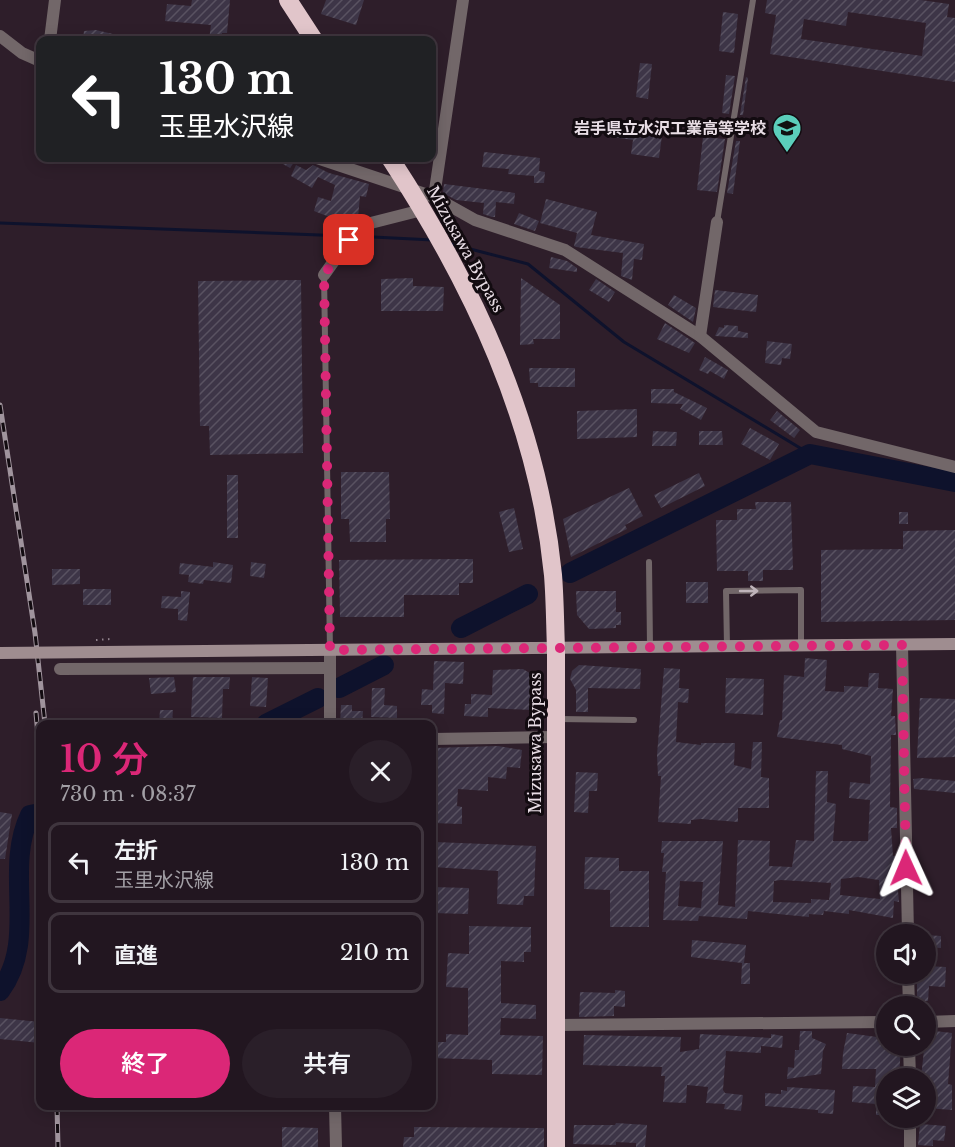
<!DOCTYPE html>
<html lang="ja">
<meta charset="utf-8">
<style>
body{margin:0;font-family:"Libre Baskerville","Noto Sans JP",serif;background:#2a1f29;color:#f1f3f6;height:100vh;display:flex;flex-direction:column;font-size:22px;white-space:nowrap}
*{box-sizing:border-box;margin:0}
p{font-size:20px;color:#a29fa5}
.icon{flex:none;width:33px;height:33px;fill:none;stroke:currentColor;stroke-width:2;stroke-linecap:round;stroke-linejoin:round}
.map{position:relative;flex:1;overflow:hidden}
.panel{position:absolute;left:36px;top:720px;width:400px;height:390px;display:flex;flex-direction:column;background:#221620;border-radius:12px;box-shadow:0 3px 15px #0003,0 0 0 2px #3f353e}
.panel>*{flex:none}
.banner{position:absolute;left:36px;top:36px;width:400px;height:126px;border-radius:12px;box-shadow:0 3px 15px #0003,0 0 0 2px #3f353e;background:#202124;color:#fff;overflow:hidden}
.buttons{position:absolute;left:876px;top:924px;display:grid;gap:12px}
.buttons a{display:grid;place-items:center;width:60px;height:60px;border-radius:50%;background:#221620;box-shadow:0 3px 15px #0003,0 0 0 2px #3f353e;font-size:30px}
.pin{position:absolute;display:grid;place-items:center;width:51px;height:51px;color:#fff;margin:-26px;border-radius:12px;box-shadow:0 3px 9px #0006}
.me{position:absolute;width:66px;margin:-33px;rotate:359deg;stroke-linejoin:round;filter:drop-shadow(0 0 4px #0008)}
.turn{display:flex;align-items:center;gap:21px;height:126px;padding:0 24px;font-size:27px}
.turn .icon{width:78px;height:78px;stroke-width:2.5}
.turn b{display:block;font-size:42px;line-height:51px}
.round{display:grid;place-items:center;flex:none;width:63px;height:63px;border-radius:32px;background:#2a1f29}
.headline{display:flex;align-items:center;justify-content:space-between;height:102px;padding:0 24px}
h1{font-size:36px;font-weight:600;line-height:45px;color:#db2777}
.primary-button{display:flex;gap:12px;margin-top:auto;padding:12px 24px}
.primary-button a{flex:1;height:69px;border-radius:36px;background:#db2777;color:#fff;font-size:24px;font-weight:600;line-height:69px;text-align:center}
.primary-button a+a{background:#2a1f29;color:#f1f3f6}
ul{padding:0;list-style:none}
li{display:flex;align-items:center;gap:18px;height:81px;margin:0 12px 9px;padding:0 12px;border:3px solid #3f353e;border-radius:12px}
li div{flex:1}
li b{display:block;font-size:22px}
li em{font-style:normal}
.map>svg:first-child{display:block}
.lines{fill:none;stroke-linecap:round;stroke-linejoin:round}
.stream{stroke:#0e122c;stroke-width:3}
.river{stroke:#0e122c;stroke-width:20}
.building{fill:url(#building-hatch);fill-rule:evenodd}
.path{stroke:#90828c;stroke-width:2;stroke-dasharray:1.5 4.5;stroke-linecap:butt}
.lane{stroke:#726769;stroke-width:6}
.street{stroke:#726769;stroke-width:12}
.secondary{stroke:#9f8d90;stroke-width:12}
.highway{stroke:#e1c5ca;stroke-width:18}
.rail-casing{stroke:#a0949d;stroke-width:5}
.rail{stroke:#120b10;stroke-width:3;stroke-dasharray:9;stroke-linecap:butt}
.secondary-bridge{stroke:#9f8d90;stroke-width:12}
.oneway{stroke:#bfb4ba}
.route{stroke:#db2777;stroke-width:10;stroke-dasharray:0 18}
.labels{text-anchor:middle;dominant-baseline:central;stroke-width:6;stroke-linejoin:round;paint-order:stroke}
.poi-label{font-size:16px;font-weight:bold;fill:#e8dde5;stroke:#120b10;text-anchor:end}
.street-label{font-size:16px;fill:#e8dde5;stroke:#120b10}
</style>
<div class="map">
<svg width="955" height="1147" viewBox="0 0 955 1147">
<defs>
<pattern id="building-hatch" width="6" height="6" patternUnits="userSpaceOnUse" patternTransform="scale(1.5)"><rect width="6" height="6" fill="#3d3547"/><path d="M-1 1l2-2M0 6l6-6M5 7l2-2" fill="none" stroke="#595261"/></pattern>
</defs>
<rect width="100%" height="100%" fill="#2e1e2a"/>
<g class="lines">
<g class="stream">
<polyline points="0,223 346,236"/>
<polyline points="353,236 433,240"/>
<polyline points="451,244 528,264 624,342 810,454"/>
</g>
<g class="river">
<polyline points="570,573 810,454 955,482"/>
<polyline points="461,628 528,594"/>
<polyline points="339,688 384,665"/>
<polyline points="266,724 318,698"/>
<path d="M0 991C39 939 3 871 30 815L40 813"/>
</g>
</g>
<g class="building">
<polygon points="192,0 230,0 227,33 222,33 221,40 209,40 211,25 165,21 167,4 191,6"/>
<polygon points="326,0 364,0 356,25 321,14"/>
<path d="M767 0H921L949 4 947 17 955 18V82L770 54 776 15 765 13ZM848 12 926 23 922 56 801 39 804 19 846 26Z"/>
<polygon points="723,12 738,14 734,53 719,51"/>
<polygon points="96,30 117,35 116,40 83,40 84,31"/>
<polygon points="640,63 652,64 648,99 636,97"/>
<polygon points="726,75 735,76 729,114 722,113"/>
<polygon points="746,77 748,78 743,115 740,115"/>
<polygon points="615,121 663,128 659,158 631,154 633,140 612,137"/>
<polygon points="703,137 725,139 717,192 697,190"/>
<polygon points="736,141 740,141 733,194 727,193"/>
<polygon points="484,152 540,158 539,171 545,172 544,183 534,183 534,176 508,174 509,169 482,167"/>
<polygon points="272,158 297,158 290,168"/>
<polygon points="296,165 306,170 313,165 329,173 369,184 366,197 360,196 358,218 340,221 314,211 318,197 331,201 335,185 318,177 312,188 291,176"/>
<polygon points="444,184 515,193 514,204 496,202 495,217 492,217 483,214 484,203 456,200 443,193"/>
<polygon points="546,199 597,212 591,235 644,244 642,260 634,259 632,280 621,276 623,253 576,247 574,246 577,233 540,223"/>
<polygon points="519,213 539,221 535,231 514,224"/>
<polygon points="551,257 567,261 577,268 577,272 549,268"/>
<polygon points="413,278 413,286 444,287 443,311 381,311 381,279"/>
<polygon points="521,278 560,305 560,339 533,339 534,344 520,345"/>
<polygon points="596,279 615,292 609,302 589,290"/>
<polygon points="301,280 303,453 210,455 209,426 200,426 198,281"/>
<polygon points="715,290 758,295 756,312 713,307"/>
<polygon points="674,295 696,308 693,322 668,305"/>
<polygon points="665,323 695,343 689,353 657,339"/>
<polygon points="724,325 738,326 738,331 748,333 748,338 715,336 719,327 724,328"/>
<polygon points="767,341 792,344 790,359 782,358 781,365 765,363"/>
<polygon points="705,357 728,370 724,379 710,371 708,374 699,370"/>
<polygon points="529,368 575,368 575,387 538,387 538,383 530,383"/>
<polygon points="651,389 674,389 674,392 707,408 701,420 680,409 683,404 651,403"/>
<polygon points="637,409 637,437 577,439 577,411"/>
<polygon points="777,411 800,430 794,438 770,420"/>
<polygon points="750,428 779,444 770,460 741,444"/>
<polygon points="653,431 677,432 676,446 652,446"/>
<polygon points="699,431 722,431 723,445 699,445"/>
<polygon points="341,472 389,472 390,519 386,519 386,542 350,542 349,519 341,519"/>
<polygon points="699,473 705,486 661,508 654,495"/>
<rect x="227" y="475" width="11" height="63"/>
<polygon points="629,488 643,516 625,525 627,529 571,557 563,519"/>
<polygon points="755,502 791,502 793,570 763,570 763,581 748,581 748,571 717,571 716,520 737,520 737,509 756,509"/>
<polygon points="514,508 523,549 509,552 499,512"/>
<rect x="899" y="512" width="9" height="12"/>
<polygon points="955,530 955,620 821,622 821,550 903,549 903,531"/>
<polygon points="461,559 473,559 473,583 459,583 459,595 404,595 404,617 340,617 339,560"/>
<polygon points="213,562 233,565 231,583 204,580 203,584 188,582 189,575 179,574 180,563 213,567"/>
<polygon points="251,562 266,564 264,578 250,576"/>
<polygon points="52,569 80,569 80,584 52,585"/>
<rect x="686" y="582" width="22" height="21"/>
<rect x="83" y="589" width="28" height="16"/>
<polygon points="181,591 190,592 187,621 178,620 178,609 161,608 162,596 181,597"/>
<polygon points="576,591 616,591 616,612 621,612 621,625 616,625 616,628 589,629 577,615"/>
<path d="M805 658 827 660 825 691 844 692V686L868 687 869 673H879L878 688 893 689 891 716H895L896 735H891L890 807 897 808V828H891L893 856H898V867H896L899 902 894 901 893 918 849 910V914L824 911 823 915 809 914V917L748 911 747 919 699 916 698 921 663 920 666 872H662L664 853H661L662 841H723L718 905 735 907 738 840 770 841 769 866 792 867 796 840 814 841 816 771H828L827 802 836 804 833 841H868L870 800 849 798 850 782 870 784 871 756 842 749V745L777 737 780 720H782L784 675 804 677ZM858 877 879 880 880 899 840 895 841 879ZM781 880 831 883 829 900 811 899V903L773 902 774 881ZM680 881 703 882 701 908 678 906Z"/>
<polygon points="434,661 464,662 463,684 445,683 444,714 432,713 432,705 421,705 422,689 433,690"/>
<polygon points="579,665 641,669 640,689 588,688 588,712 576,712 576,690 570,679 572,671"/>
<polygon points="664,668 680,669 679,688 689,689 688,703 678,702 676,742 701,745 701,743 735,743 734,765 751,769 753,742 762,742 761,777 769,778 769,808 738,808 738,822 701,819 691,820 691,824 658,822 661,776 658,776 657,755"/>
<polygon points="523,669 533,675 532,710 488,708 488,717 464,716 465,704 471,704 471,694 492,695 493,670"/>
<polygon points="174,677 176,692 151,694 149,678"/>
<polygon points="193,677 230,677 229,689 223,689 222,718 191,717"/>
<polygon points="252,677 268,678 266,707 250,706"/>
<polygon points="726,678 764,679 763,715 725,713"/>
<polygon points="372,688 385,688 384,705 397,706 397,718 371,717"/>
<polygon points="920,698 955,699 955,757 917,758"/>
<polygon points="341,705 352,705 352,711 363,711 362,724 340,724"/>
<polygon points="160,710 173,710 172,724 159,724"/>
<polygon points="498,746 522,750 520,768 507,767 506,779 488,777 488,791 458,789 457,806 462,807 462,824 432,823 432,748"/>
<polygon points="576,772 598,773 597,791 589,791 588,813 574,812"/>
<polygon points="922,778 955,781 955,793 914,789 913,779"/>
<polygon points="0,812 12,814 5,859 0,859"/>
<polygon points="435,842 536,846 534,896 524,896 523,905 497,904 498,871 432,867 432,844"/>
<polygon points="585,857 619,858 619,871 649,871 649,927 610,927 610,890 584,889"/>
<polygon points="432,887 469,888 468,914 432,913"/>
<polygon points="469,926 531,927 531,952 524,952 524,962 501,961 501,1003 536,1005 536,1019 501,1018 500,1035 543,1036 542,1075 492,1074 492,1060 432,1058 432,1042 446,1042 446,1034 468,1035 468,988 446,987 448,953 469,954"/>
<polygon points="926,935 941,936 941,948 926,947"/>
<polygon points="692,940 746,945 744,963 750,963 750,984 741,984 742,963 691,957"/>
<polygon points="926,966 946,967 945,987 929,986 928,1001 917,1001 917,974 926,974"/>
<polygon points="615,990 625,991 625,1007 614,1006 614,1016 579,1017 580,992 615,993"/>
<polygon points="0,1018 40,1022 40,1043 0,1039"/>
<polygon points="926,1030 952,1033 948,1084 952,1085 952,1110 926,1108 926,1078 921,1078"/>
<polygon points="800,1031 812,1031 812,1038 826,1044 823,1051 821,1074 787,1079 788,1067 794,1068 795,1050 799,1050"/>
<polygon points="886,1031 886,1046 901,1046 899,1078 886,1078 886,1115 876,1115 876,1104 852,1102 853,1086 875,1087 876,1069 842,1069 843,1053 847,1033 877,1037 876,1032"/>
<polygon points="700,1034 771,1038 771,1034 783,1036 782,1048 761,1046 761,1053 726,1051 723,1090 725,1093 743,1095 741,1111 724,1109 725,1104 706,1103 708,1087 687,1085 686,1103 663,1102 665,1076 661,1076 662,1067 583,1065 584,1035 681,1037 680,1052 699,1049"/>
<polygon points="787,1087 835,1090 833,1114 818,1113 818,1110 765,1106 765,1093 781,1094 781,1090 787,1091"/>
<polygon points="616,1123 647,1125 645,1147 636,1147 636,1143 616,1142 616,1145 573,1144 574,1125 615,1125"/>
<polygon points="920,1124 946,1126 944,1141 933,1140 933,1146 918,1145"/>
<polygon points="282,1127 318,1128 318,1147 282,1147"/>
<polygon points="414,1127 544,1128 544,1147 403,1147 404,1137 414,1137"/>
</g>
<g class="lines">
<polyline class="path" points="96,640 111,639 111,642"/>
<g class="lane">
<polyline points="717,222 753,0"/>
<polyline points="324,275 330,650"/>
<polyline points="649,562 650,647"/>
<polyline points="727,646 726,591 801,590 801,645"/>
<polyline points="558,719 634,720"/>
</g>
<g class="street">
<polyline points="0,36 22,53 40,61"/>
<polyline points="50,40 55,0"/>
<polyline points="317,158 434,197 475,220 565,250 700,336 816,432 955,467"/>
<polyline points="434,197 463,0"/>
<polyline points="324,275 349,240 351,228 422,210"/>
<polyline points="700,336 717,222"/>
<polyline points="902,645 908,934"/>
<polyline points="330,650 330,724"/>
<polyline points="60,669 330,668"/>
<polyline points="432,739 554,737"/>
<polyline points="908,974 909,1006"/>
<polyline points="926,1022 955,1021"/>
<polyline points="556,1025 886,1022"/>
<polyline points="909,1046 910,1078"/>
<polyline points="335,1106 336,1147"/>
<polyline points="910,1118 910,1147"/>
</g>
<polyline class="secondary" points="309,650 955,644"/>
<g class="highway">
<polyline points="288,0 314,40"/>
<path d="M390 158C473 285 538 422 553 575 555 600 555 624 556 649V1147"/>
</g>
<g class="rail-casing">
<g id="rail">
<polyline points="0,405 35,633 45,724"/>
<polyline points="36,713 40,758"/>
<polyline points="57,1106 58,1147"/>
</g>
</g>
<use href="#rail" class="rail"/>
<polyline class="secondary-bridge" points="0,653 309,650"/>
</g>
<defs><path id="oneway-shaft" d="M-6 0H5M1.5-3L5.5 0L1.5 3" fill="none" stroke-width="1.6" stroke-linecap="round" stroke-linejoin="round" transform="scale(1.5)"/></defs>
<use class="oneway" href="#oneway-shaft" transform="translate(749 591)"/>
<g class="lines">
<polyline class="route" points="349,240 324,275 330,650 902,645 906,868"/>
</g>
<defs>
<g id="school-pin" transform="scale(1.5)"><path d="M0 17L-7.5 6A9.5 9.5 0 1 1 7.5 6Z" fill="#5bcebb" stroke="#120b10"/><path d="M0-5L7-2L0 1L-7-2ZM-4 1L0 2.5L4 1V4Q0 6-4 4Z" fill="#111"/></g>
</defs>
<g fill-rule="evenodd">
<use href="#school-pin" x="787" y="128"/>
</g>
<g class="labels">
<g class="poi-label">
<text x="766" y="128">岩手県立水沢工業高等学校</text>
</g>
<g class="street-label">
<text transform="translate(466 249) rotate(61)">Mizusawa Bypass</text>
<text transform="translate(535 743) rotate(-90)">Mizusawa Bypass</text>
</g>
</g>
</svg>
<div class="buttons">
<a><svg class="icon" aria-label="sound" viewBox="0 0 24 24"><path d="M4 9h4l5-4v14l-5-4H4zM17 9q2 3 0 6"/></svg></a>
<a><svg class="icon" aria-label="search" viewBox="0 0 24 24"><circle cx="10" cy="10" r="6"/><path d="M15 15l6 6"/></svg></a>
<a><svg class="icon" aria-label="layers" viewBox="0 0 24 24"><path d="M12 4l9 5-9 5-9-5zM3 14l9 5 9-5"/></svg></a>
</div>
<div class="pin" style="left:349px;top:240px;background:#d93025"><svg class="icon" aria-label="arrive" viewBox="0 0 24 24"><path d="M6 21V4h12l-3 4 3 4H6"/></svg></div>
<svg class="me" style="left:906px;top:868px" viewBox="-20 -20 40 40"><path d="M0-17L14 15 0 8-14 15z" fill="#db2777" stroke="#fff" stroke-width="4"/></svg>
<div class="banner">
<div class="turn"><svg class="icon" aria-label="left" viewBox="0 0 24 24"><path d="M17 20v-9H6M10 6l-5 5 5 5"/></svg><div><b>130 m</b>玉里水沢線</div></div>
</div>
<section class="panel">
<div class="headline"><div><h1>10 分</h1><p>730 m · 08:37</p></div><a class="round"><svg class="icon" aria-label="close" viewBox="0 0 24 24"><path d="M6 6l12 12M18 6L6 18"/></svg></a></div>
<ul>
<li><svg class="icon" aria-label="left" viewBox="0 0 24 24"><path d="M17 20v-9H6M10 6l-5 5 5 5"/></svg><div><b>左折</b><p>玉里水沢線</p></div><em>130 m</em></li>
<li><svg class="icon" aria-label="ahead" viewBox="0 0 24 24"><path d="M12 20V5M6 11l6-6 6 6"/></svg><div><b>直進</b></div><em>210 m</em></li>
</ul>
<div class="primary-button"><a>終了</a><a>共有</a></div>
</section>
</div>
